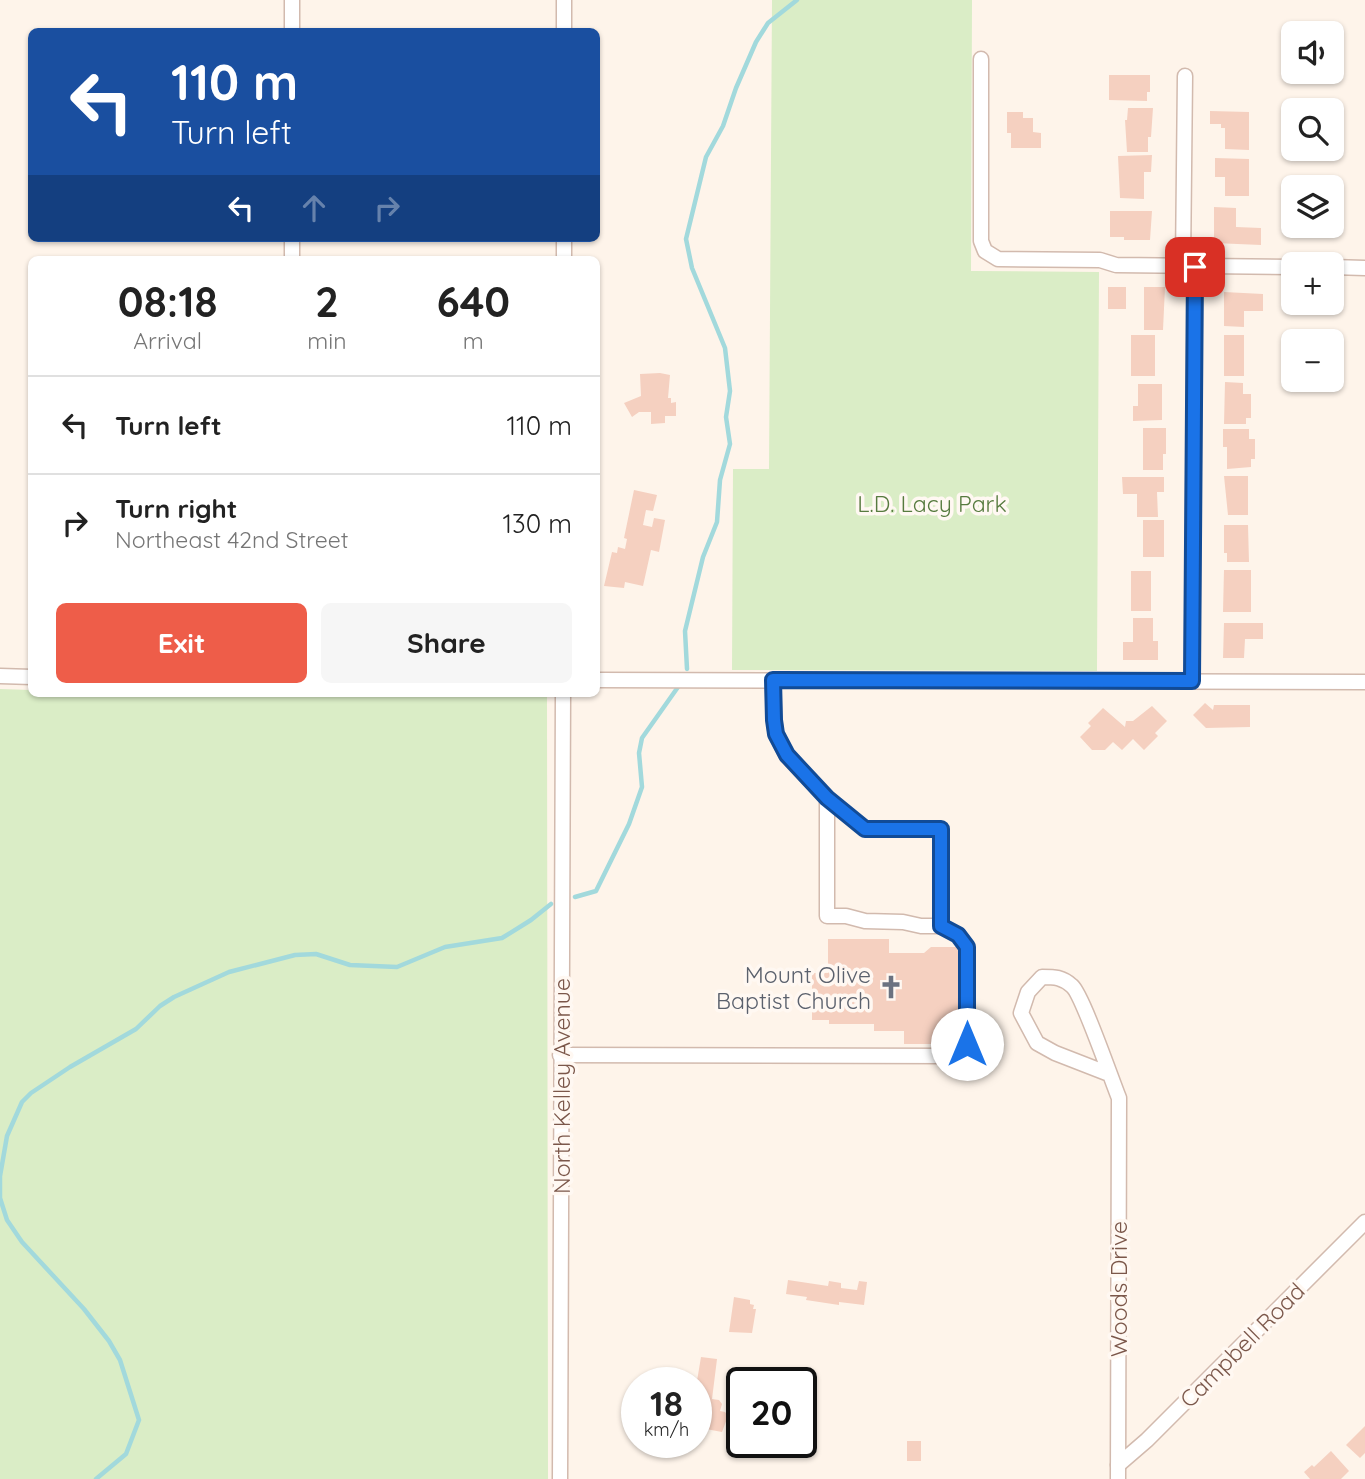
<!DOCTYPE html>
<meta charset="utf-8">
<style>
body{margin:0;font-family:Quicksand,sans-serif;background:#f6f6f6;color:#222;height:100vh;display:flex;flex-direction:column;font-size:26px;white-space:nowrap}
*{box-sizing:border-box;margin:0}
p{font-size:23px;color:#767676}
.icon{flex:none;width:38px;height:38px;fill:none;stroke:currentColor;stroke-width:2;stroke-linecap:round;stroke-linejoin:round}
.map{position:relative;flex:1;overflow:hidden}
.side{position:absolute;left:28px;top:256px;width:572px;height:441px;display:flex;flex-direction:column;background:#fff;border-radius:10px;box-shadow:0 2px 5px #0004}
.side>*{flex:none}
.hud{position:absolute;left:28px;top:28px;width:572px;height:214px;border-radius:10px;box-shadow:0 2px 5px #0004;background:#1a4fa0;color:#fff;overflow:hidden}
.tools{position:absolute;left:1281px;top:21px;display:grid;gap:14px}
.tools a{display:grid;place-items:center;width:63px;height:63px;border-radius:10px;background:#fff;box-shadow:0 2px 5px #0004;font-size:35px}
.speed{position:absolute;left:621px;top:1367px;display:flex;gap:14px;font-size:35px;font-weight:700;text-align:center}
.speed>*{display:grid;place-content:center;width:91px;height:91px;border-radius:50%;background:#fff;box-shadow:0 2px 5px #0004;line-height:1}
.speed small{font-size:18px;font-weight:400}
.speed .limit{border:4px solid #111;border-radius:10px;background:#fff;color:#111}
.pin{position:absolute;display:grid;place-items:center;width:60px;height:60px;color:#fff;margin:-30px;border-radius:14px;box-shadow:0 4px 10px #0006}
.me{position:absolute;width:77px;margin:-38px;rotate:0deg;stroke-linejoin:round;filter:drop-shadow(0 0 5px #0008)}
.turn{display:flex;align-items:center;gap:24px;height:147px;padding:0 28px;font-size:32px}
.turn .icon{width:91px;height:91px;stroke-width:2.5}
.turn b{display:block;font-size:49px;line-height:60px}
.lanes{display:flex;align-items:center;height:66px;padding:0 28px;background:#0003;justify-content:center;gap:35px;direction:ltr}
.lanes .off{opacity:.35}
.eta{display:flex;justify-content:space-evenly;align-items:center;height:119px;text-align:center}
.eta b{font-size:42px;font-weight:800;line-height:49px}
.primary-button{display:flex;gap:14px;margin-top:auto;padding:14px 28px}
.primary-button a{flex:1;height:80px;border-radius:10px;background:#ee5d49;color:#fff;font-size:28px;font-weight:800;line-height:80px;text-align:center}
.primary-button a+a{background:#f6f6f6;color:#222}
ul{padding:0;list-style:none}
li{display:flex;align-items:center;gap:21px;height:98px;padding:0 28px;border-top:2px solid #e0e0e0}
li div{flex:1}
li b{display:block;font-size:26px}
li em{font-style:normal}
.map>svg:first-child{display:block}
.green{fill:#daedc6}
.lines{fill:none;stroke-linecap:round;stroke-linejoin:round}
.stream{stroke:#a2d9dc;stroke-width:4.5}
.building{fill:#f5d0c0}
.minor-casing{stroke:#d2baae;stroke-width:17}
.minor{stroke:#fff;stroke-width:14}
.route-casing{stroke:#114b97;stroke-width:18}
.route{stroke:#1a73e8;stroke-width:12}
.labels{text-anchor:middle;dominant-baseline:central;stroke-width:7;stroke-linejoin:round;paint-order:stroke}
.park-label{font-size:23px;fill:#577b3f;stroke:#fff8f2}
.worship-label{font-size:23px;fill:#5b616d;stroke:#fff8f2;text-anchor:end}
.street-label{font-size:23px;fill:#7b574a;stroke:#fff8f2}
</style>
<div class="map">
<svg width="1365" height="1479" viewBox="0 0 1365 1479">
<rect width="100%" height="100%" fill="#fef4ea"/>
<g class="green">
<polygon points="772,0 972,0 971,271 1099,272 1097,671 732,670 733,469 769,469"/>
<polygon points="0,689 31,690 32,693 547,693 548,1479 0,1479"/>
</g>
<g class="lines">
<g class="stream">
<polyline points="687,669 685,631 703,557 717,522 720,480 730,444 726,417 730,391 725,348 692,268 686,239 706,157 723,126 736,88 756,42 768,23 797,0"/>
<polyline points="575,897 596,891 629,824 642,787 639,753 642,738 678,687"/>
<polyline points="96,1479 126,1454 139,1420 120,1360 109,1341 84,1309 22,1242 7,1220 0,1198 0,1176 7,1136 22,1102 31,1093 70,1067 136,1029 160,1006 174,997 229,972 295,955 316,954 350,965 397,967 445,947 502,938 531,920 551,904"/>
</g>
</g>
<g class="building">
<polygon points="1109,75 1150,75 1150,92 1147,92 1147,101 1109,100"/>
<polygon points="1128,108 1153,108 1151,137 1148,137 1148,152 1127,152 1125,120 1127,120"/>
<polygon points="1210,111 1249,112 1249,150 1225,149 1225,128 1221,128 1221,124 1210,124"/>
<polygon points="1007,112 1023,112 1023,118 1033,118 1033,132 1041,133 1041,148 1011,148 1011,133 1007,133"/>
<polygon points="1152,155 1151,172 1144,172 1144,199 1120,198 1118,156"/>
<polygon points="1215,158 1249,159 1249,196 1225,196 1225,177 1215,177"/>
<polygon points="1214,207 1236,208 1236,227 1261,228 1261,245 1214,243"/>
<polygon points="1110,211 1152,211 1150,240 1124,240 1124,237 1110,237"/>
<rect x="1108" y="287" width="18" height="22"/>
<polygon points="1144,287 1165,287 1163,330 1144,330"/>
<polygon points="1224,292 1263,294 1263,311 1244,311 1244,327 1224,326"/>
<rect x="1131" y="335" width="24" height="41"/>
<rect x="1224" y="335" width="20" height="41"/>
<polygon points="660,373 670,375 668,398 671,398 671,403 676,402 676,416 665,416 665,423 651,424 651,412 639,412 632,417 624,403 641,396 640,374"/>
<polygon points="1225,382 1243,383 1243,394 1251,394 1251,418 1246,418 1246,424 1224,424"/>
<polygon points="1138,384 1162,384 1162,420 1133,421 1133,406 1138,406"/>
<polygon points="1143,428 1166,428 1166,454 1163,454 1163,470 1143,470"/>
<polygon points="1223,429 1249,429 1249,439 1255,439 1255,459 1251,459 1251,467 1227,469 1227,447 1223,447"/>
<polygon points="1224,476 1248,476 1248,515 1228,515"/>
<polygon points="1122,477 1164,477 1164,492 1157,492 1158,517 1137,517 1137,494 1123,494"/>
<polygon points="634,490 657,495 653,511 646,510 643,525 652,527 654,518 665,520 659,552 651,550 643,586 625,582 624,588 604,586 612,552 617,553 618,547 625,549 627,539 624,538"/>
<rect x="1143" y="520" width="21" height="37"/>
<polygon points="1224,525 1248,525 1249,562 1227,562 1227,553 1224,553"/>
<polygon points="1224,570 1251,570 1251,612 1223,612"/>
<rect x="1131" y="571" width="20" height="40"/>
<polygon points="1133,618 1153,618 1153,641 1158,641 1158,660 1123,660 1123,642 1133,642"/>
<polygon points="1224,623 1263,623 1263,639 1245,639 1244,658 1223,658"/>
<polygon points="1205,703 1213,710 1214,705 1250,705 1250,727 1206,728 1193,715"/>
<polygon points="1152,706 1167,721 1155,733 1158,736 1144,750 1133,739 1122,750 1113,742 1105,750 1092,750 1080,737 1091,726 1088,723 1103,708 1125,727 1126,721 1133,721"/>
<polygon points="828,939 889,939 889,953 924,953 931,947 959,947 959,1036 950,1044 904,1044 904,1031 874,1031 874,1024 829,1024 829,1020 812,1020 812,973 828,973"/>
<polygon points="788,1280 828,1286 829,1281 841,1283 841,1288 857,1290 859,1281 867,1282 864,1305 839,1302 839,1305 806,1300 807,1297 786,1294"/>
<polygon points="734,1297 750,1300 750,1304 754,1305 753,1309 756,1309 752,1333 729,1332"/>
<polygon points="701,1357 717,1359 712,1399 719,1400 722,1404 720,1411 725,1412 728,1416 722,1432 706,1429 706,1424 696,1423 696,1391 701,1391 701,1389 696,1387"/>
<polygon points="1365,1426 1365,1453 1360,1458 1346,1445"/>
<rect x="907" y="1441" width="14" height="20"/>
<polygon points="1331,1451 1349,1471 1341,1479 1310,1479 1304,1472 1312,1465 1314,1467"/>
</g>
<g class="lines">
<g class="minor-casing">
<g id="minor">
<polyline points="292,32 292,0"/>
<polyline points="564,32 564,0"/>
<polyline points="981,59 981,241 985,251 998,259 1100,260 1116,265 1293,267"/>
<polyline points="292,259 292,238"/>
<polyline points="564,259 564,238"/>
<polyline points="1183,264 1185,76"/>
<polyline points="1332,267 1365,268"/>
<polyline points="0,676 32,677"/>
<polyline points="597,680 1365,682"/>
<polyline points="1192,681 1195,267"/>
<polyline points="827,798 827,916 846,916 865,921 903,922 921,926 941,926"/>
<polyline points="560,1055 952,1056 966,1044 967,947 958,935 941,926 941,829 865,829 827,798 787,756 776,734 774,720 773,680"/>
<path d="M1109 1074 1055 1053 1037 1043 1021 1013 1028 992 1042 977C1055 977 1062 977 1072 986 1082 994 1112 1081 1119 1098L1118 1479"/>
<polyline points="1118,1465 1147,1440 1365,1222"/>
<polyline points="560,1479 563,693"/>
</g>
</g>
<use href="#minor" class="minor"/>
</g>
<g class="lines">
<g class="route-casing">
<polyline id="route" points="967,1044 967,947 958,935 941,926 941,829 865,829 827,798 787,755 776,734 774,720 773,680 1192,681 1195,267"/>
</g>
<use href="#route" class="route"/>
</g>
<defs>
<g id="church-bare" transform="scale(1.89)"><path d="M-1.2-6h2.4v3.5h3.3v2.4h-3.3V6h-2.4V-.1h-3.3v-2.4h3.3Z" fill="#6b7280" stroke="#fff8f2" stroke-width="2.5" paint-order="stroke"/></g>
</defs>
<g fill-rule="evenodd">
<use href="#church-bare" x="891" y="987"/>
</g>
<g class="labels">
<g class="park-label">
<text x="932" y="503">L.D. Lacy Park</text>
</g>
<g class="worship-label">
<text x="871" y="974">Mount Olive<tspan x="871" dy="26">Baptist Church</tspan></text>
</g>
<g class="street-label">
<text transform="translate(561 1086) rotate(-90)">North Kelley Avenue</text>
<text transform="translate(1118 1289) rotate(-90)">Woods Drive</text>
<text transform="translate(1242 1345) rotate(-45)">Campbell Road</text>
</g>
</g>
</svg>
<div class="tools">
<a><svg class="icon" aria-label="sound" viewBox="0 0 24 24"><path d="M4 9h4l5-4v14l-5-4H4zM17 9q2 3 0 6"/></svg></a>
<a><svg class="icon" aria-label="search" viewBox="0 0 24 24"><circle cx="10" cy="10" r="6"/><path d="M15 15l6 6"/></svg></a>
<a><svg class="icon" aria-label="layers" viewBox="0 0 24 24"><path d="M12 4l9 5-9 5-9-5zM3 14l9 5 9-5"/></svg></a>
<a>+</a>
<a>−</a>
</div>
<div class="speed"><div>18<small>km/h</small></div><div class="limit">20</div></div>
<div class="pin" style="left:1195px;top:267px;background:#d93025"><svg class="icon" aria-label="arrive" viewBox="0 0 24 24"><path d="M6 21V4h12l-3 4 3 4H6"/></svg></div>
<svg class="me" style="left:967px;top:1044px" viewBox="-20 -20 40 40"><circle r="19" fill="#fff"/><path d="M0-13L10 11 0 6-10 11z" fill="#1a73e8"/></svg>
<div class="hud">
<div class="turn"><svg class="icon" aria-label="left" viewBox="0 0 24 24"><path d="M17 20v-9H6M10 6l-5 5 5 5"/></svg><div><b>110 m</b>Turn left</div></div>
<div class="lanes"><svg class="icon" aria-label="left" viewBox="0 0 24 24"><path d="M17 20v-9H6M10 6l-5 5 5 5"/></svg><svg class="icon off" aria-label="ahead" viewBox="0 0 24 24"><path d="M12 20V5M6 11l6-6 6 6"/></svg><svg class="icon off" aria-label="right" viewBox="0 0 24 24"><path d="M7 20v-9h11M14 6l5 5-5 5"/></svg></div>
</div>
<section class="side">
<div class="eta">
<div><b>08:18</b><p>Arrival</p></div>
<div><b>2</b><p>min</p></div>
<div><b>640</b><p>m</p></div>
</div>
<ul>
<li><svg class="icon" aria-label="left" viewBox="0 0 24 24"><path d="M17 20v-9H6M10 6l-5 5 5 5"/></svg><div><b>Turn left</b></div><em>110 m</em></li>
<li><svg class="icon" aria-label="right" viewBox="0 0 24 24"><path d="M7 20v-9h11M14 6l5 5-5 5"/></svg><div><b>Turn right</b><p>Northeast 42nd Street</p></div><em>130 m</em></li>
</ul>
<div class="primary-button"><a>Exit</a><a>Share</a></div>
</section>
</div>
